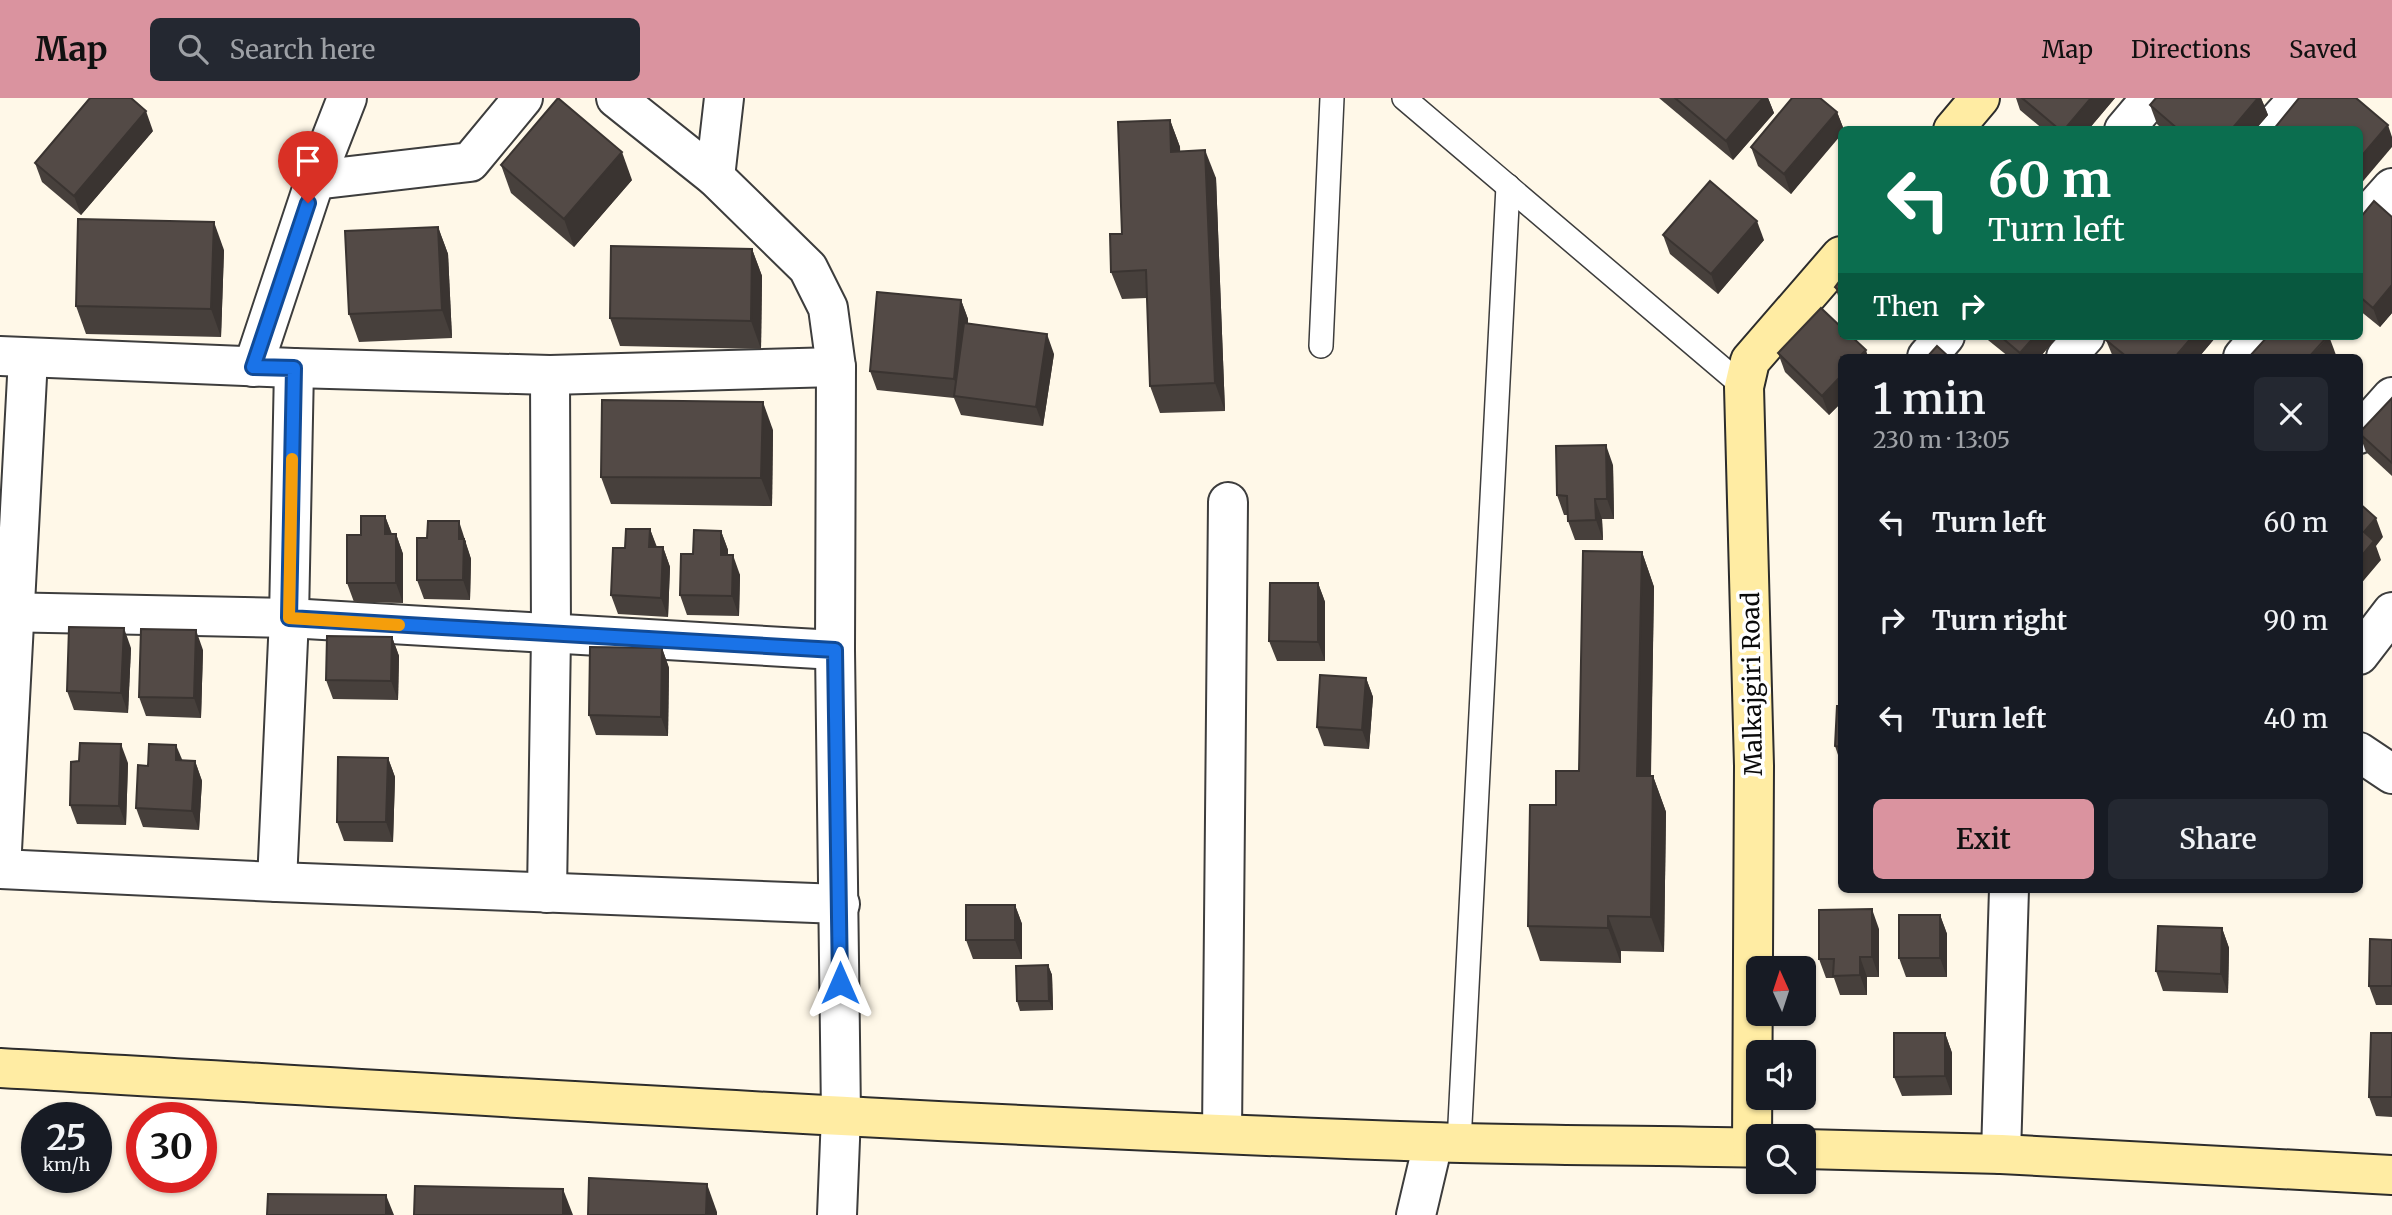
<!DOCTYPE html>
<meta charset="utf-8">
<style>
body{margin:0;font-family:Merriweather,serif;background:#242831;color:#f1f3f6;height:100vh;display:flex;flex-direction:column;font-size:26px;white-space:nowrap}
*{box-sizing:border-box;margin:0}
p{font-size:23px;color:#9ea1a6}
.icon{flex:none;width:38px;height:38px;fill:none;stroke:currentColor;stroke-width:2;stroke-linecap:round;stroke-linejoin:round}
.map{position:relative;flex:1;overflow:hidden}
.details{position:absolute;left:1838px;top:256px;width:525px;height:539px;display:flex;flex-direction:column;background:#171b24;border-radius:10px;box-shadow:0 2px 5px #0004}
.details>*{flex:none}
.hud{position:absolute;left:1838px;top:28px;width:525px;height:214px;border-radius:10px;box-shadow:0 2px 5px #0004;background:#0b6e4f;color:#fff;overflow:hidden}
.needle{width:46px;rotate:357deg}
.buttons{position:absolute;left:1746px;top:858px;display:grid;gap:14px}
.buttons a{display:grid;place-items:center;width:70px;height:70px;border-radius:10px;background:#171b24;box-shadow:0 2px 5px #0004;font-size:35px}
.speed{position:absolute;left:21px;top:1004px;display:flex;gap:14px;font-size:35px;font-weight:700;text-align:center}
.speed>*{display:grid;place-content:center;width:91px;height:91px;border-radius:50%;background:#171b24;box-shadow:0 2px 5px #0004;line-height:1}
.speed small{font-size:18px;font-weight:400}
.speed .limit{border:10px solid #d22;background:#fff;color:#111}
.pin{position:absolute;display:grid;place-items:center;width:60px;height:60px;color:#fff;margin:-72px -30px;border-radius:50% 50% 50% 0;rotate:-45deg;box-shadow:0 0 7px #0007}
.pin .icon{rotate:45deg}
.me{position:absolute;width:77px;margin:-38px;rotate:0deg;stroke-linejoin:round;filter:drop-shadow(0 0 5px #0008)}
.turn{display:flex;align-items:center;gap:24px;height:147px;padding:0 35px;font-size:32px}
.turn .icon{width:91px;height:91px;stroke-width:2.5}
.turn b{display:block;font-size:49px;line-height:60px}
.then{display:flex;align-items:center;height:66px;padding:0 35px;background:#0003;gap:14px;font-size:26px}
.round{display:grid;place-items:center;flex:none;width:74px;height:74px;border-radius:10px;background:#242831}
.summary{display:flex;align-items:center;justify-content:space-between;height:119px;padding:0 35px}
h1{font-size:42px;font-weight:600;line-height:52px}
.primary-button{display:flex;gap:14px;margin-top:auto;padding:14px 35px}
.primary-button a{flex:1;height:80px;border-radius:10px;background:#da939f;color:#111;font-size:28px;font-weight:600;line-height:80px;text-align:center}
.primary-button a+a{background:#242831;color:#f1f3f6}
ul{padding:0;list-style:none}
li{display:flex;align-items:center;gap:21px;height:98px;padding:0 35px}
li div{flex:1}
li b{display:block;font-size:26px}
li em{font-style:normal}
header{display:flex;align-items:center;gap:42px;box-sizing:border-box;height:98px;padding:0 35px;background:#da939f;color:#111}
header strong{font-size:33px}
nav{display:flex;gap:38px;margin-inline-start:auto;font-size:24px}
.search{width:490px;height:63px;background:#242831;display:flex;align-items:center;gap:18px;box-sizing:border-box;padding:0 24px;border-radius:10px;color:#9ea1a6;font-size:26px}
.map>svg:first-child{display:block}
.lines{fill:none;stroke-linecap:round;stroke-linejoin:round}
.lane-casing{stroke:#3d3d3d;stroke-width:26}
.street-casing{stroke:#3d3d3d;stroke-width:42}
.secondary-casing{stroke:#2c2c2c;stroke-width:42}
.lane{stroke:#fff;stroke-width:23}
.street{stroke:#fff;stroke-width:38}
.secondary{stroke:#ffeca3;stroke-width:38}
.wall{fill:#47403c}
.shaded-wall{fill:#3a3431}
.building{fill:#534a46;stroke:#3a3431;stroke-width:2}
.route-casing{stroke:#114b97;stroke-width:18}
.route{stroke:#1a73e8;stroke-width:12}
.slow{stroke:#f59e0b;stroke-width:12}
.labels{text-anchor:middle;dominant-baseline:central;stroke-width:7;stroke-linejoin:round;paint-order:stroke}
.street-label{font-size:24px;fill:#0a0a0a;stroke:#fff}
</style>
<header>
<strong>Map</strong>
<div class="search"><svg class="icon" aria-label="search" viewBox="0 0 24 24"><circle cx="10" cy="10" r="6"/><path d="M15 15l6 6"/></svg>Search here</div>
<nav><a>Map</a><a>Directions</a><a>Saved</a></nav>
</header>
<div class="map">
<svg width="2392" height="1117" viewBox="0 0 2392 1117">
<rect width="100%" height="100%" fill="#fff8e8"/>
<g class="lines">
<g class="lane-casing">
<g id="lane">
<polyline points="1404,0 1744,289"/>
<polyline points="1321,248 1332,0"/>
<polyline points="1459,1045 1508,88"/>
</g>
</g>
<g class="street-casing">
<g id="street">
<polyline points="616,0 715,79"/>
<polyline points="724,0 715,79 808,170 828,210 836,269 835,552 841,1017 837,1117"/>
<polyline points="2124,32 2151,0"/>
<polyline points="2270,32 2299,0"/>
<polyline points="315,82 470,64 523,0"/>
<polyline points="2359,127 2392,90"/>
<polyline points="0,258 294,270 550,277 836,269"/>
<polyline points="1927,259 1945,238"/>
<polyline points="2066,259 2085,238"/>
<polyline points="2243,259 2261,238"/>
<polyline points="253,269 315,82 347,0"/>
<polyline points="2359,336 2392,299"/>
<polyline points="0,514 289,520 835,552"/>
<polyline points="2359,557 2392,514"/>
<polyline points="2359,654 2392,676"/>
<polyline points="0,771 277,784 840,806"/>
<polyline points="1,771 28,260"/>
<polyline points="277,784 289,520 294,270"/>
<polyline points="547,795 551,537 550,277"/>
<polyline points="1222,1035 1228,404"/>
<polyline points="2001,1056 2009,791"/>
<polyline points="1416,1117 1433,1045"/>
</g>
</g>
<g class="secondary-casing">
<g id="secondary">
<polyline points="1953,32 1980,0"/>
<path d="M0 970C477 997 954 1028 1431 1044 1540 1048 1650 1047 1759 1050"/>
<polyline points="1752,1050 1754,668 1744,289 1750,263 1841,158"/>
<polyline points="1804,1051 2001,1056 2392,1077"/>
</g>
</g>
<use href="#lane" class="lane"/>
<use href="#street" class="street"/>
<use href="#secondary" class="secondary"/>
</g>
<g class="wall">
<polygon points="1659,0 1768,0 1774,15 1733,62"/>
<polygon points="2016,0 2115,0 2088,32 2044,32 2020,12"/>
<polygon points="2261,0 2268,17 2255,32 2163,32 2157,26 2150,7"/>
<polygon points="1837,14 1844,32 1841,32 1791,96 1758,68 1751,49"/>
<polygon points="1170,22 1180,49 1180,53 1216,80 1225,313 1160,315 1150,288 1147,200 1122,201 1111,174 1122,136"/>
<polygon points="153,33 81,117 42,84 35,65"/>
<polygon points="501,67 632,82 574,149 511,95"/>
<polygon points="2392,119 2392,215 2380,229 2359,212 2359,121"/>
<polygon points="438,129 448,156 452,240 359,244 349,216"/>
<polygon points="1663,137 1764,142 1718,196 1670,156"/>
<polygon points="752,151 762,178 761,251 620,248 610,220"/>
<polygon points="224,152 221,239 86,236 76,208"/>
<polygon points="1841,181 1841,206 1835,189"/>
<polygon points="961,202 968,221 968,226 1054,256 1043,328 961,317 954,300 877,292 870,273"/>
<polygon points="1983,238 2058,238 2040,259 2009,259"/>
<polygon points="2110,238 2215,238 2215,240 2199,259 2113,259 2106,242"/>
<polygon points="1778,255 1841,259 1841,305 1829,317 1785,274"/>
<polygon points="2392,300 2392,378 2366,354 2359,335"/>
<polygon points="773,332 772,408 611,406 601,379"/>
<polygon points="1613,367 1614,421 1602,421 1603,442 1575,442 1568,423 1568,417 1564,417 1557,397"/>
<polygon points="385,418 392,436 396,436 403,456 403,505 354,504 347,485 361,437"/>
<polygon points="650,431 657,449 663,449 670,469 668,519 618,516 611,497 625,450"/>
<polygon points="721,433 728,452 728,457 740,477 739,518 687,517 680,497 693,456"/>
<polygon points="466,442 466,446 471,461 470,502 424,501 417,482"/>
<polygon points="1642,454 1654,489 1651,678 1653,678 1666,714 1664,854 1621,853 1621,865 1540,863 1528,828 1579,673"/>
<polygon points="1318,485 1325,504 1325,563 1277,563 1269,543"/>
<polygon points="392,539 399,558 398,602 333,601 326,582"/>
<polygon points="131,550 128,615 74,612 67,593"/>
<polygon points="662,550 669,570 668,638 596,637 589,617"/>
<polygon points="203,552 201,620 146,618 139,599"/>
<polygon points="1366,580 1373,599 1369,651 1324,648 1317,629"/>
<polygon points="1841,608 1841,666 1835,648"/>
<polygon points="388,660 395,679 393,744 344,743 337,724"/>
<polygon points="182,663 195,663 202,683 199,732 143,729 136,710 148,668"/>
<polygon points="128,665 126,727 77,726 70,707"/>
<polygon points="1015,807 1022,826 1022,861 973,861 966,842"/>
<polygon points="1940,817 1947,836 1947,879 1906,879 1899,860"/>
<polygon points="2222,830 2229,850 2228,895 2163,893 2156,873"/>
<polygon points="1879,831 1879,879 1867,879 1867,897 1840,897 1834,880 1826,880 1819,861"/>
<polygon points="2392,842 2392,907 2376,907 2369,888"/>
<polygon points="1048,867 1052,877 1053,912 1020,913 1017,903"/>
<polygon points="1945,935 1952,955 1952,997 1902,998 1894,979"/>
<polygon points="2392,935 2392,1019 2376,1018 2369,999"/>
</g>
<g class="shaded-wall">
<polygon points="1763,0 1768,0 1774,15 1733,62 1726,43"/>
<polygon points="2091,0 2115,0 2088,32 2064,32"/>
<polygon points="2258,0 2261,0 2268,17 2255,32 2231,32"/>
<polygon points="146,13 153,33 81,117 74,98"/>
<polygon points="1837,14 1844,32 1841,32 1841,37 1791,96 1784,76"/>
<polygon points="1170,22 1180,49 1181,81 1171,54"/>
<polygon points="2388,27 2392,39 2392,49 2359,88 2359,61"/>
<polygon points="1205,52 1216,80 1225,313 1215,285"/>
<polygon points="622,54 632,82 574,149 564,121"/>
<polygon points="1757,123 1764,142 1718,196 1711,176"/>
<polygon points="214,124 224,152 221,239 211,211"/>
<polygon points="438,129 448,156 452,240 442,212"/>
<polygon points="752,151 762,178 761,251 751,223"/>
<polygon points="2392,187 2392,215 2380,229 2373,210"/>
<polygon points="961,202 968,221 961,300 954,281"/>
<polygon points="1047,236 1054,256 1043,328 1036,309"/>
<polygon points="2035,238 2058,238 2040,259 2022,259 2020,255"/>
<polygon points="2193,238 2215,238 2215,240 2199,259 2175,259"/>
<polygon points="2329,238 2336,257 2334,259 2309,259"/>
<polygon points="1866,252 1868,259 1859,259"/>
<polygon points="1841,278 1841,305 1829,317 1822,298"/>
<polygon points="763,304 773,332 772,408 761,380"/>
<polygon points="1606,347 1613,367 1614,421 1607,401"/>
<polygon points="1595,401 1602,421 1603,442 1596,422"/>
<polygon points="385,418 392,437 385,436"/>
<polygon points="2376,420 2383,439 2376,448 2381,462 2359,488 2359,461 2364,434"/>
<polygon points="459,423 471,461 470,502 463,482 459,441"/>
<polygon points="650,431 657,451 649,449"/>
<polygon points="721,433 728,452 728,477 721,457"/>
<polygon points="396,436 403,456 403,505 396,485"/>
<polygon points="663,449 670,469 668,519 661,500"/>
<polygon points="1642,454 1654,489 1650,713 1637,678"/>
<polygon points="733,457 740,477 739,518 732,498"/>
<polygon points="1318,485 1325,504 1325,563 1318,544"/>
<polygon points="124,530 131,550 128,615 121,595"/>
<polygon points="196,532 203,552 201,620 194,600"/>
<polygon points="392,539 399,558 398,602 391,583"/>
<polygon points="662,550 669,570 668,638 661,619"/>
<polygon points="1366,580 1373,599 1369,651 1362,632"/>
<polygon points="121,646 128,665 126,727 119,708"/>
<polygon points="176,647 184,666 176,662"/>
<polygon points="388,660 395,679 393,744 386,724"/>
<polygon points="195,663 202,683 199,732 192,713"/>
<polygon points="1653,678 1666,714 1664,854 1651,819"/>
<polygon points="1015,807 1022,826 1022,861 1015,842"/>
<polygon points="1872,811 1879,831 1879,879 1872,859"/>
<polygon points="1940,817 1947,836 1947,879 1940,860"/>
<polygon points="1608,818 1621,853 1621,865 1608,830"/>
<polygon points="2222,830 2229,850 2228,895 2221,876"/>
<polygon points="1860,859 1867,879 1867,897 1860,877"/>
<polygon points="1048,867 1052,877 1053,912 1049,903"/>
<polygon points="1945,935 1952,955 1952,997 1945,978"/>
<polygon points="707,1086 717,1114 717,1117 706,1117"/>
<polygon points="563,1091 573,1117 563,1117"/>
<polygon points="386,1097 394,1117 386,1117"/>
</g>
<g class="building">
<polygon points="90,0 131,0 146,13 74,98 35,65"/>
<polygon points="558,0 622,54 564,121 501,67"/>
<polygon points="1675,0 1763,0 1726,43"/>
<polygon points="1792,0 1820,0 1837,14 1784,76 1751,49"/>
<polygon points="2022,0 2091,0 2064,32 2060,32"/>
<polygon points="2156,0 2258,0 2231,32 2179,32 2150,7"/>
<polygon points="2299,0 2356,0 2388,27 2359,61 2359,32 2273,32"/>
<polygon points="1170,22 1171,54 1205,52 1215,285 1150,288 1146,172 1111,174 1110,136 1122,136 1118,24"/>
<polygon points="1710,83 1757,123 1711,176 1663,137"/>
<polygon points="2374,103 2392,119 2392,187 2373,210 2359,198 2359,121"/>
<polygon points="78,121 214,124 211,211 76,208"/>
<polygon points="438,129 442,212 349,216 345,133"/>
<polygon points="611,148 752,151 751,223 610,220"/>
<polygon points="1841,181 1841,194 1835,189"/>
<polygon points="877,194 961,202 954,281 870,273"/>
<polygon points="1821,210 1841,229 1841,238 1851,238 1866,252 1859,259 1841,259 1841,278 1822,298 1778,255"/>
<polygon points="964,225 1047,236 1036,309 954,298"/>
<polygon points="2000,238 2035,238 2020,255"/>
<polygon points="2110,238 2193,238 2175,259 2127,259 2106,242"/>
<polygon points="2268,238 2328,238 2309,259 2249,259"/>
<polygon points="1937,248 1949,259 1927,259"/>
<polygon points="2392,300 2392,365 2359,335"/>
<polygon points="602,302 763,304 761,380 601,379"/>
<polygon points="1606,347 1607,401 1595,401 1596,422 1568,423 1567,398 1557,397 1556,348"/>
<polygon points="2359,405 2376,420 2364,434 2374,443 2359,461"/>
<polygon points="361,418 385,418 385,436 396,436 396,485 347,485 347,437 361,437"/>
<polygon points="428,423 459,423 459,441 464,441 463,482 417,482 417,440 427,440"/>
<polygon points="626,431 650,431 649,449 663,449 661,500 611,497 613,450 625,450"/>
<polygon points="694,432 721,433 721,457 733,457 732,498 680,497 681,456 693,456"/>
<polygon points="1583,453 1642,454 1637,678 1653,678 1651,819 1608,818 1608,830 1528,828 1530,707 1556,707 1556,673 1579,673"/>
<polygon points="1270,485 1318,485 1318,544 1269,543"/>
<polygon points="69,529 124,530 121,595 67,593"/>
<polygon points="141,531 196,532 194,600 139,599"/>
<polygon points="327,538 392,539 391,583 326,582"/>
<polygon points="590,549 662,550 661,619 589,617"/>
<polygon points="1320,577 1366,580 1362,632 1317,629"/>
<polygon points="1837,608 1841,608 1841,649 1835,648"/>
<polygon points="80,645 121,646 119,708 70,707 71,664 79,663"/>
<polygon points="149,646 176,647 176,662 195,663 192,713 136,710 138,667 148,668"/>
<polygon points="338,659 388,660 386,724 337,724"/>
<rect x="966" y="807" width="49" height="35"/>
<polygon points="1872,811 1872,859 1860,859 1860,877 1833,878 1834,861 1819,861 1819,812"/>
<rect x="1899" y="817" width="41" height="43"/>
<polygon points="2158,828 2222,830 2221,876 2156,873"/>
<polygon points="2370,841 2392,842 2392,888 2369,888"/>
<polygon points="1048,867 1049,903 1017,903 1016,868"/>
<polygon points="1894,935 1945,935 1945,978 1894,979"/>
<polygon points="2371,935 2392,935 2392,999 2369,999"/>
<polygon points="589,1080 707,1086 706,1117 588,1117"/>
<polygon points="415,1088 563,1091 563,1117 414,1117"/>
<polygon points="268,1096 386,1097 386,1117 267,1117"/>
</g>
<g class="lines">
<g class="route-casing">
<polyline id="route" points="308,105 253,269 294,270 289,520 835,552 840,885"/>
</g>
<use href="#route" class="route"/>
<polyline class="slow" points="292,361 289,520 399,527"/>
</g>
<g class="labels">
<g class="street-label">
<text transform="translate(1752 586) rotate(-91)">Malkajgiri Road</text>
</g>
</g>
</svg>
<div class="buttons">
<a><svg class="needle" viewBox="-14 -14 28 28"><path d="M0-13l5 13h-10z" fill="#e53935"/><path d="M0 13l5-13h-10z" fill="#9ea1a6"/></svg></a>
<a><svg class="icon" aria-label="sound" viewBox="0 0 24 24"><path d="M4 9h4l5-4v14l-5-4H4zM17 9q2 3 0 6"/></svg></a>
<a><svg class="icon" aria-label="search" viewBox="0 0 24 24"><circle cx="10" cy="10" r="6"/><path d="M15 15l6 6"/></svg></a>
</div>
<div class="speed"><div>25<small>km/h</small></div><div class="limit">30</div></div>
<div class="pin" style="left:308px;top:105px;background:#d93025"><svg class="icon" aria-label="arrive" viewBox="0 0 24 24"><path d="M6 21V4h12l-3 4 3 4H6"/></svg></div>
<svg class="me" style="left:840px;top:885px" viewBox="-20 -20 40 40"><path d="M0-17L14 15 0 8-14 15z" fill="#1a73e8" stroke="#fff" stroke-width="4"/></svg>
<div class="hud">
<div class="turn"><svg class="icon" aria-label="left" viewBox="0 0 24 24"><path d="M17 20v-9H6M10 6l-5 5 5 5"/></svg><div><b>60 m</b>Turn left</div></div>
<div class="then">Then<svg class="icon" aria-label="right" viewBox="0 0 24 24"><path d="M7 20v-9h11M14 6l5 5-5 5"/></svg></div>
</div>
<section class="details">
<div class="summary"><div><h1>1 min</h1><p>230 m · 13:05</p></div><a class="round"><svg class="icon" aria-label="close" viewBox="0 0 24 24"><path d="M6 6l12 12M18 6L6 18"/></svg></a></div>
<ul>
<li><svg class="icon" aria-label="left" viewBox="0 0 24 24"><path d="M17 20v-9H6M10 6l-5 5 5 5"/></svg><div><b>Turn left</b></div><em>60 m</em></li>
<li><svg class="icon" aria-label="right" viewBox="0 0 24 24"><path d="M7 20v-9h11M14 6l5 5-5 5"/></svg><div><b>Turn right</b></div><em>90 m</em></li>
<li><svg class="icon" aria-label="left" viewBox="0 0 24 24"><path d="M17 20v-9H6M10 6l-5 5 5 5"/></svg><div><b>Turn left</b></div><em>40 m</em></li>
</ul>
<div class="primary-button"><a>Exit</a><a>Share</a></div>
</section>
</div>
